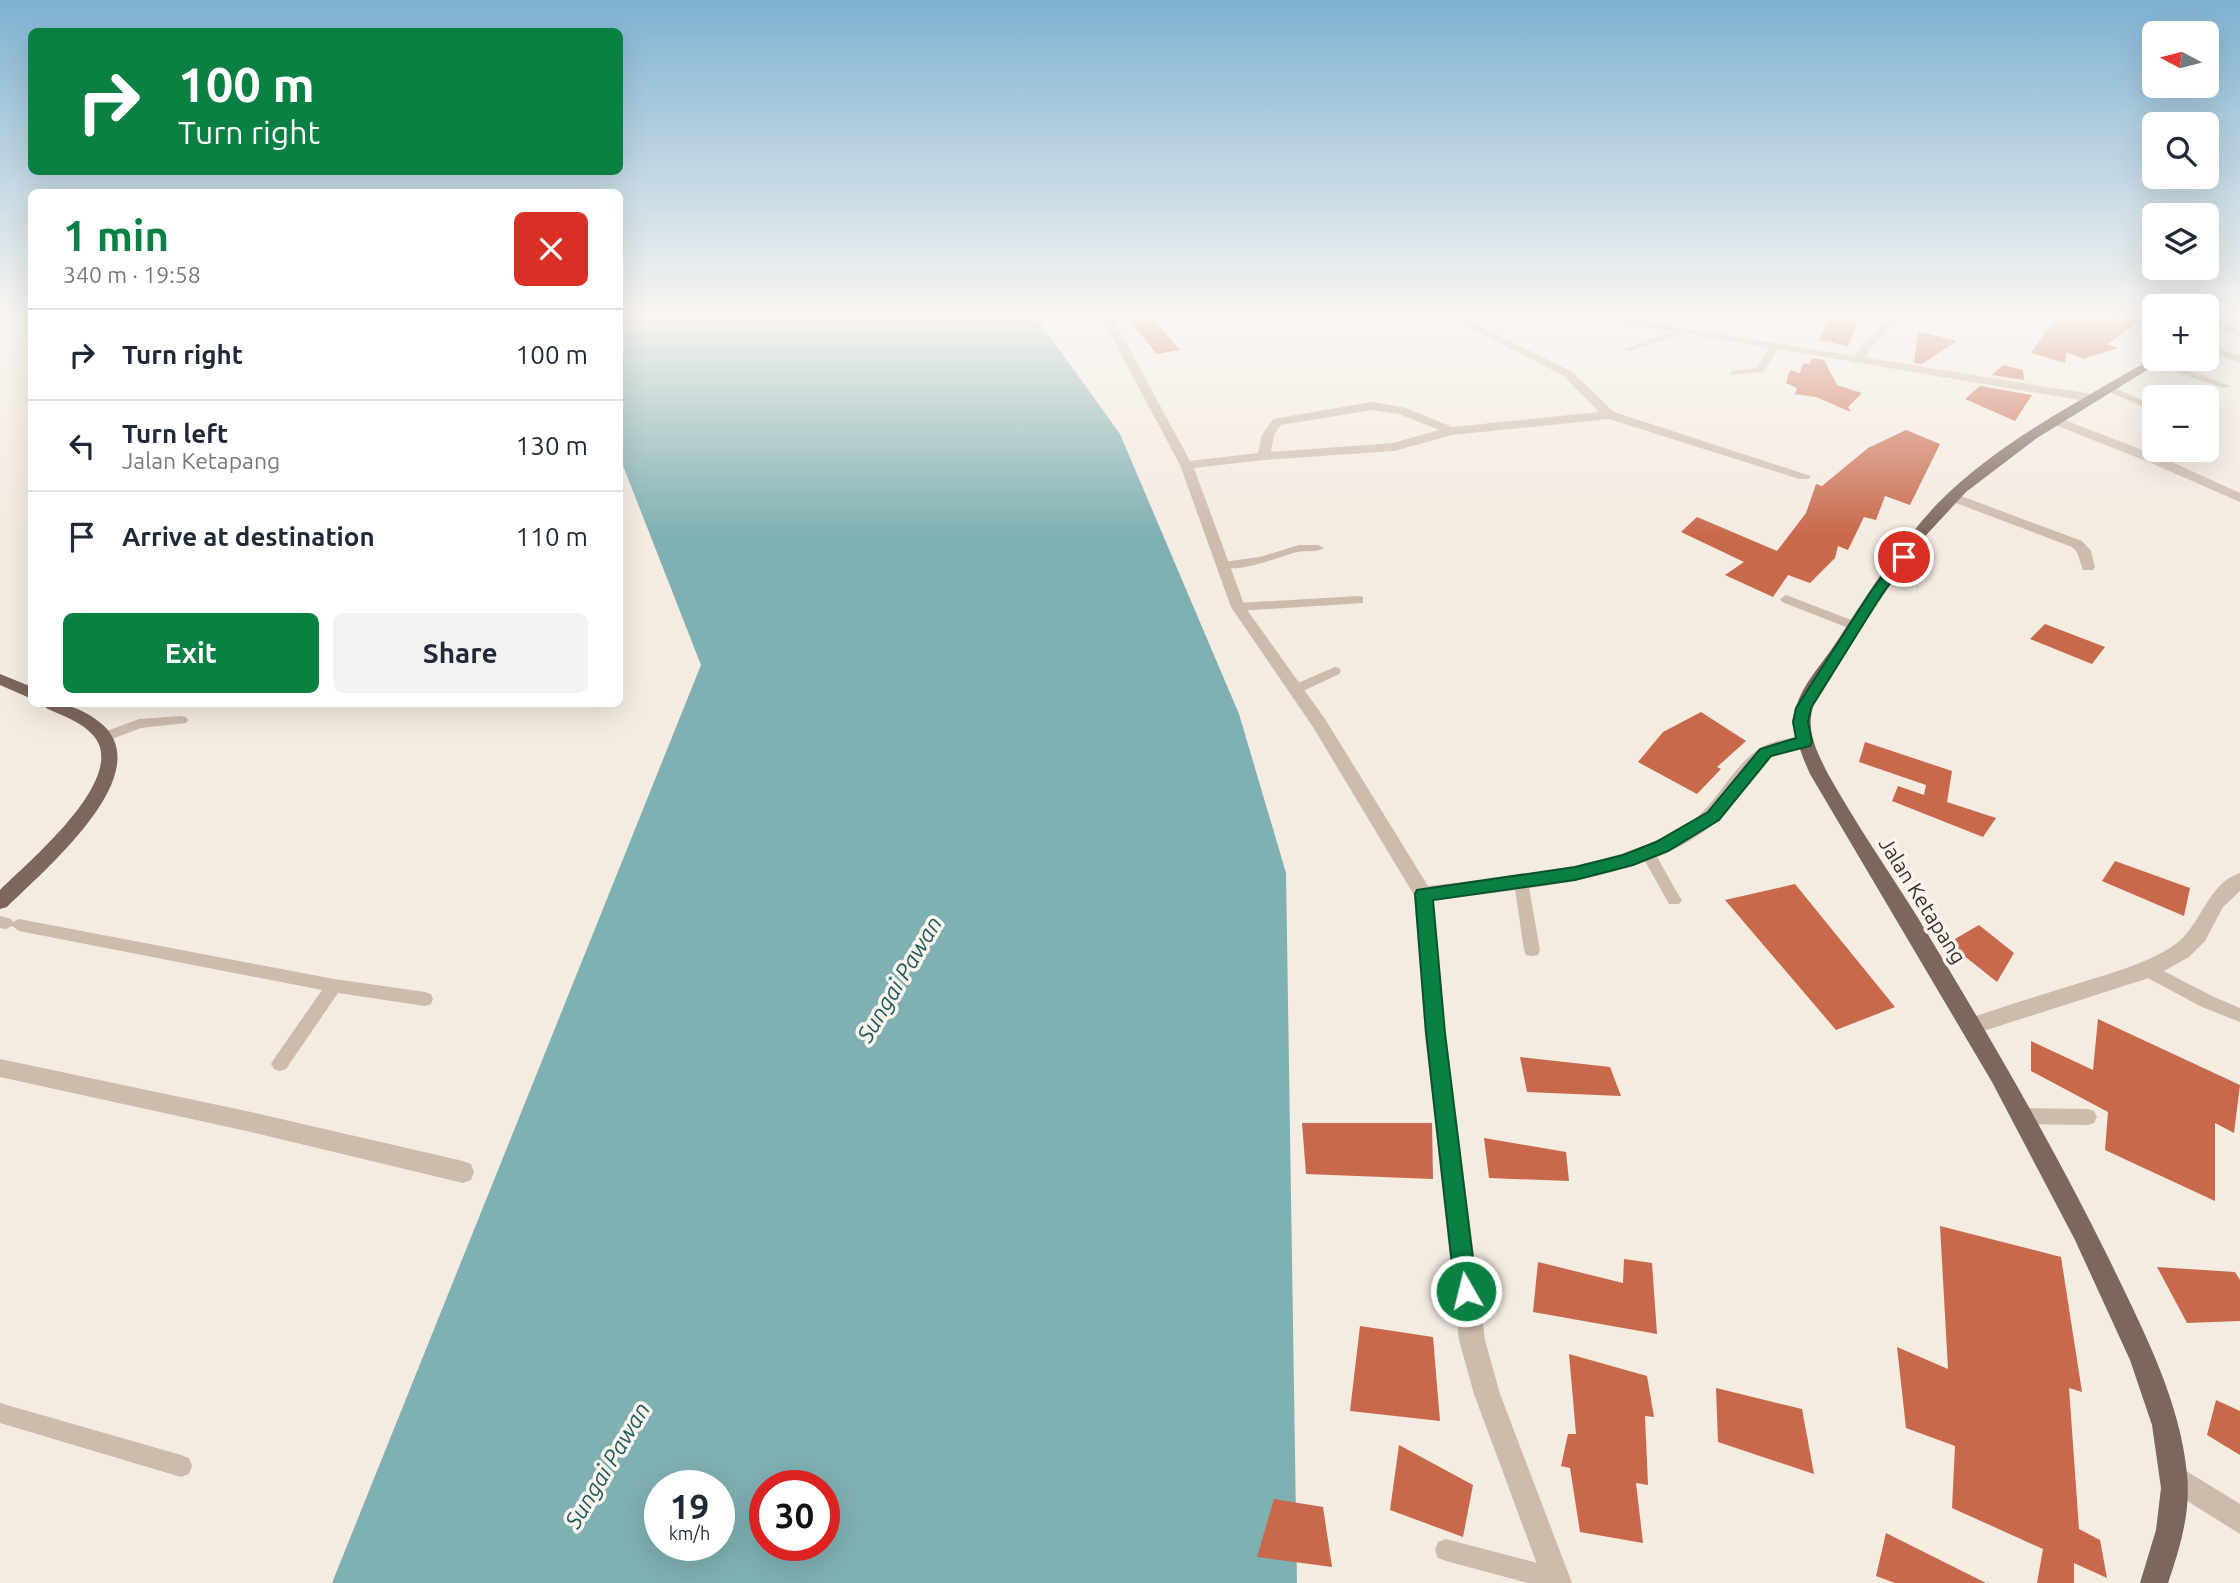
<!DOCTYPE html>
<meta charset="utf-8">
<style>
body{margin:0;font-family:Ubuntu,sans-serif;background:#f2f2f3;color:#1f2937;height:100vh;display:flex;flex-direction:column;font-size:26px;white-space:nowrap}
*{box-sizing:border-box;margin:0}
p{font-size:23px;color:#747a83}
.icon{flex:none;width:38px;height:38px;fill:none;stroke:currentColor;stroke-width:2;stroke-linecap:round;stroke-linejoin:round}
.map{position:relative;flex:1;overflow:hidden}
.details{position:absolute;left:28px;top:189px;width:595px;height:518px;display:flex;flex-direction:column;background:#fff;border-radius:10px;box-shadow:0 7px 28px #0002}
.details>*{flex:none}
.hud{position:absolute;left:28px;top:28px;width:595px;height:147px;border-radius:10px;box-shadow:0 7px 28px #0002;background:#0b8043;color:#fff;overflow:hidden}
.needle{width:46px;rotate:277deg}
.tools{position:absolute;left:2142px;top:21px;display:grid;gap:14px}
.tools a{display:grid;place-items:center;width:77px;height:77px;border-radius:10px;background:#fff;box-shadow:0 7px 28px #0002;font-size:35px}
.speed{position:absolute;left:644px;top:1470px;display:flex;gap:14px;font-size:35px;font-weight:700;text-align:center}
.speed>*{display:grid;place-content:center;width:91px;height:91px;border-radius:50%;background:#fff;box-shadow:0 7px 28px #0002;line-height:1}
.speed small{font-size:18px;font-weight:400}
.speed .limit{border:10px solid #d22;background:#fff;color:#111}
.pin{position:absolute;display:grid;place-items:center;width:60px;height:60px;color:#fff;margin:-30px;border:4px solid #fff;border-radius:50%;box-shadow:0 2px 7px #0007}
.me{position:absolute;width:77px;margin:-38px;rotate:352deg;stroke-linejoin:round;filter:drop-shadow(0 0 5px #0008)}
.turn{display:flex;align-items:center;gap:24px;height:147px;padding:0 35px;font-size:32px}
.turn .icon{width:91px;height:91px;stroke-width:2.5}
.turn b{display:block;font-size:49px;line-height:60px}
.round{display:grid;place-items:center;flex:none;width:74px;height:74px;border-radius:10px;background:#f2f2f3}
.summary{display:flex;align-items:center;justify-content:space-between;height:119px;padding:0 35px}
h1{font-size:42px;font-weight:600;line-height:52px;color:#0b8043}
.primary-button{display:flex;gap:14px;margin-top:auto;padding:14px 35px}
.primary-button a{flex:1;height:80px;border-radius:10px;background:#0b8043;color:#fff;font-size:28px;font-weight:600;line-height:80px;text-align:center}
.primary-button a+a{background:#f2f2f3;color:#1f2937}
ul{padding:0;list-style:none}
li{display:flex;align-items:center;gap:21px;height:91px;padding:0 35px;border-top:2px solid #e0e1e3}
li div{flex:1}
li b{display:block;font-size:26px}
li em{font-style:normal}
.map>svg:first-child{display:block}
.water{fill:#7fb0b2;fill-rule:evenodd}
.building{fill:#c8694b}
.lines{fill:none;stroke-linecap:round;stroke-linejoin:round}
.service{fill:#cdbbac;fill-rule:evenodd}
.minor{fill:#cdbbac;fill-rule:evenodd}
.tertiary{fill:#cdbbac;fill-rule:evenodd}
.primary{fill:#7d675c;fill-rule:evenodd}
.route{fill:#0b8043;stroke:#07532c;stroke-width:2}
.labels{text-anchor:middle;dominant-baseline:central;stroke-width:7;stroke-linejoin:round;paint-order:stroke}
.street-label{font-size:21px;fill:#3b302b;stroke:#fbf5ee}
.water-label{font-size:23px;font-style:italic;fill:#1f5a5e;stroke:#fbf5ee}
</style>
<div class="map">
<svg width="2240" height="1583" viewBox="0 0 2240 1583">
<rect width="100%" height="100%" fill="#f4ebe1"/>
<path class="water" d="M620 313H1033L1120 434 1239 714 1286 873 1297 1583H332L701 665 620 458ZM660 1486H719V1545H660ZM765 1486H824V1545H765Z"/>
<g class="building">
<polygon points="1123,313 1148,313 1180,350 1157,354"/>
<polygon points="1831,313 1861,313 1848,346 1819,340"/>
<polygon points="2059,313 2150,313 2108,344 2118,348 2083,359 2067,352 2065,363 2031,353"/>
<polygon points="1918,331 1957,341 1922,364 1914,363"/>
<polygon points="1812,358 1824,360 1837,385 1862,393 1848,407 1851,412 1816,397 1795,394 1797,388 1786,383 1790,370 1800,373 1803,363 1809,364"/>
<polygon points="2003,365 2023,370 2024,380 1992,375"/>
<polygon points="1980,386 2032,395 2015,421 1965,399"/>
<polygon points="1906,430 1940,444 1910,505 1885,496 1876,520 1864,517 1848,550 1838,546 1835,558 1810,583 1788,575 1773,597 1725,575 1744,562 1681,532 1697,517 1777,551 1806,513 1816,484 1822,486 1868,448"/>
<polygon points="2045,624 2105,647 2092,664 2030,639"/>
<polygon points="1701,712 1746,741 1717,767 1721,769 1697,794 1638,762 1663,732"/>
<polygon points="1865,742 1952,771 1947,802 1996,818 1983,837 1892,801 1898,786 1924,795 1926,785 1859,762"/>
<polygon points="2115,861 2190,888 2184,916 2102,881"/>
<polygon points="1795,884 1895,1007 1836,1030 1725,900"/>
<polygon points="1979,925 2014,953 1997,982 1948,943"/>
<polygon points="2098,1019 2240,1085 2234,1133 2215,1123 2215,1201 2105,1150 2108,1112 2031,1071 2031,1041 2093,1070"/>
<polygon points="1520,1057 1610,1067 1621,1096 1527,1092"/>
<polygon points="1302,1123 1432,1123 1433,1179 1306,1174"/>
<polygon points="1484,1138 1566,1152 1569,1181 1489,1178"/>
<polygon points="1940,1226 2061,1257 2082,1392 2069,1388 2079,1529 2100,1540 2107,1578 2074,1563 2074,1583 2037,1583 2043,1549 1952,1508 1955,1446 1906,1428 1897,1347 1948,1369"/>
<polygon points="1624,1259 1652,1263 1657,1334 1533,1312 1538,1262 1623,1283"/>
<polygon points="2157,1267 2235,1272 2240,1280 2240,1321 2187,1323"/>
<polygon points="1360,1326 1433,1337 1440,1421 1350,1411"/>
<polygon points="1569,1354 1647,1376 1654,1417 1645,1416 1648,1485 1636,1483 1643,1543 1580,1532 1570,1468 1561,1466 1568,1434 1576,1434"/>
<polygon points="1716,1388 1802,1409 1814,1474 1718,1442"/>
<polygon points="2216,1400 2240,1411 2240,1455 2207,1435"/>
<polygon points="1399,1445 1473,1485 1463,1537 1390,1510"/>
<polygon points="1274,1499 1323,1507 1332,1567 1257,1557"/>
<polygon points="1886,1533 1986,1583 1895,1583 1876,1576"/>
</g>
<g class="lines">
<g class="service">
<polygon points="2212,321 2240,330 2240,336 2209,326 2209,322"/>
<polygon points="1680,329 1684,332 1683,334 1630,351 1622,349"/>
<polygon points="1771,345 1779,347 1763,372 1731,375 1731,371 1757,368"/>
<polygon points="2152,360 2158,360 2231,386 2223,388 2152,364"/>
<polygon points="2104,386 2110,386 2154,405 2154,411 2104,390"/>
<path d="M1299 545H1318L1324 548C1316 553 1307 550 1297 552 1279 557 1233 576 1217 565L1223 562 1260 557Z"/>
<polygon points="1786,595 1859,623 1861,626 1859,629 1851,629 1782,602 1780,599"/>
<polygon points="1359,596 1363,597 1363,603 1238,611 1232,607 1238,603"/>
<polygon points="1335,667 1339,668 1341,671 1339,674 1301,692 1296,693 1290,689 1291,686"/>
<polygon points="181,716 186,717 188,720 186,723 141,728 104,742 97,737 99,734 139,719"/>
<polygon points="1647,846 1652,848 1679,896 1682,900 1679,904 1669,904 1640,852 1642,848"/>
<polygon points="1521,876 1526,878 1528,882 1540,950 1538,955 1532,956 1526,955 1524,950 1514,882 1516,878"/>
<polygon points="0,916 11,919 13,922 19,919 334,979 425,992 431,994 433,999 431,1004 425,1006 338,993 286,1069 280,1071 274,1069 271,1064 274,1059 322,990 19,931 12,926 6,929 0,928"/>
<polygon points="2148,963 2214,997 2240,1008 2240,1022 2202,1007 2142,975 2140,970 2142,965"/>
<polygon points="2022,1108 2088,1109 2094,1111 2097,1117 2094,1123 2088,1125 2022,1124 2016,1122 2013,1116 2016,1110"/>
<polygon points="0,1403 181,1455 189,1458 192,1466 189,1474 181,1477 0,1423"/>
<polygon points="1446,1539 1556,1568 1564,1571 1567,1579 1566,1583 1528,1583 1446,1561 1438,1558 1435,1550 1438,1542"/>
</g>
<g class="minor">
<path d="M1099 313H1110L1190 461 1258 453 1262 435 1273 419 1372 402 1406 408 1452 427 1599 412 1564 376 1441 313H1455L1572 372 1614 412 1811 476 1809 479H1799L1609 419 1452 435 1394 451 1264 460 1194 468 1245 607 1325 719 1428 886C1515 875 1609 871 1686 825 1718 806 1731 764 1764 746 1776 740 1791 738 1805 736L1813 742 1811 746 1783 751 1770 758C1747 778 1734 808 1710 827 1640 882 1519 889 1433 900L1445 1033 1485 1340 1500 1394 1572 1583H1544L1474 1394 1459 1340 1425 1033 1414 895 1313 727 1231 607 1180 465ZM1372 410 1399 414 1439 430 1393 443 1271 452 1274 435 1281 425Z"/>
<polygon points="1894,313 1906,313 1873,346 1862,363 1854,363 1852,361 1865,342"/>
<polygon points="2207,346 2240,355 2240,362 2207,353"/>
<polygon points="2054,416 2161,457 2240,493 2240,502 2151,463 2050,423 2050,417"/>
<polygon points="1953,493 2082,541 2091,551 2095,567 2093,570 2083,570 2077,552 2072,547 1948,500 1946,497"/>
<path d="M2240 873V891L2223 907 2205 941 2189 957 2155 976 1974 1034 1967 1031 1964 1025 1967 1019C2007 1005 2048 993 2089 980 2118 971 2147 963 2173 946 2201 928 2206 884 2240 873Z"/>
<polygon points="0,1059 251,1112 463,1161 471,1164 474,1172 471,1180 463,1183 251,1132 0,1077"/>
<polygon points="2175,1464 2240,1504 2240,1534 2165,1487 2162,1477 2165,1467"/>
</g>
<polygon class="tertiary" points="1562,313 1590,313 2091,394 2097,398 2091,402"/>
<g class="primary">
<polygon points="2221,313 2234,313 2207,330 2207,322"/>
<path d="M2154 357 2165 359 2037 438 1966 492 1917 545 1824 683C1802 719 1810 739 1828 774 1856 824 1888 870 1918 918 1986 1030 2052 1143 2110 1261 2142 1328 2180 1399 2187 1474 2191 1512 2180 1548 2168 1583H2140L2156 1530 2161 1488 2152 1425 2130 1360 2075 1240 1992 1082 1810 774C1776 700 1805 692 1843 632 1872 587 1901 542 1938 503 1999 441 2081 401 2154 357Z"/>
<polygon points="0,674 32,687 32,699 0,685"/>
<path d="M44 704C66 702 86 710 103 725 158 776 41 873 7 907L0 909V890C27 863 125 782 96 739 85 723 63 716 46 708Z"/>
</g>
</g>
<linearGradient id="sky" x2="0" y2="1"><stop stop-color="#7eb2d2"/><stop offset="0.59" stop-color="#faf6f2"/><stop offset="1" stop-color="#faf6f2" stop-opacity="0"/></linearGradient>
<rect width="2240" height="535" fill="url(#sky)"/>
<polygon class="route" points="1904,553 1910,557 1882,594 1811,708 1808,722 1812,742 1810,746 1771,756 1719,820 1668,851 1633,865 1575,880 1433,900 1445,1033 1477,1291 1473,1299 1466,1302 1458,1299 1455,1291 1426,1033 1415,894 1417,890 1575,867 1623,855 1656,842 1708,812 1760,749 1796,738 1793,722 1796,708 1870,593 1899,554"/>
<g class="labels">
<g class="street-label">
<text transform="translate(1923 900) rotate(58)">Jalan Ketapang</text>
</g>
<g class="water-label">
<text transform="translate(899 979) rotate(-59)">Sungai Pawan</text>
<text transform="translate(607 1465) rotate(-59)">Sungai Pawan</text>
</g>
</g>
</svg>
<div class="tools">
<a><svg class="needle" viewBox="-14 -14 28 28"><path d="M0-13l5 13h-10z" fill="#e53935"/><path d="M0 13l5-13h-10z" fill="#747a83"/></svg></a>
<a><svg class="icon" aria-label="search" viewBox="0 0 24 24"><circle cx="10" cy="10" r="6"/><path d="M15 15l6 6"/></svg></a>
<a><svg class="icon" aria-label="layers" viewBox="0 0 24 24"><path d="M12 4l9 5-9 5-9-5zM3 14l9 5 9-5"/></svg></a>
<a>+</a>
<a>−</a>
</div>
<div class="speed"><div>19<small>km/h</small></div><div class="limit">30</div></div>
<div class="pin" style="left:1904px;top:557px;background:#d93025"><svg class="icon" aria-label="arrive" viewBox="0 0 24 24"><path d="M6 21V4h12l-3 4 3 4H6"/></svg></div>
<svg class="me" style="left:1466px;top:1291px" viewBox="-20 -20 40 40"><circle r="17" fill="#0b8043" stroke="#fff" stroke-width="3"/><path d="M0-11L8 9 0 5-8 9z" fill="#fff"/></svg>
<div class="hud">
<div class="turn"><svg class="icon" aria-label="right" viewBox="0 0 24 24"><path d="M7 20v-9h11M14 6l5 5-5 5"/></svg><div><b>100 m</b>Turn right</div></div>
</div>
<section class="details">
<div class="summary"><div><h1>1 min</h1><p>340 m · 19:58</p></div><a class="round" style="background:#d93025;color:#fff"><svg class="icon" aria-label="close" viewBox="0 0 24 24"><path d="M6 6l12 12M18 6L6 18"/></svg></a></div>
<ul>
<li><svg class="icon" aria-label="right" viewBox="0 0 24 24"><path d="M7 20v-9h11M14 6l5 5-5 5"/></svg><div><b>Turn right</b></div><em>100 m</em></li>
<li><svg class="icon" aria-label="left" viewBox="0 0 24 24"><path d="M17 20v-9H6M10 6l-5 5 5 5"/></svg><div><b>Turn left</b><p>Jalan Ketapang</p></div><em>130 m</em></li>
<li><svg class="icon" aria-label="arrive" viewBox="0 0 24 24"><path d="M6 21V4h12l-3 4 3 4H6"/></svg><div><b>Arrive at destination</b></div><em>110 m</em></li>
</ul>
<div class="primary-button"><a>Exit</a><a>Share</a></div>
</section>
</div>
